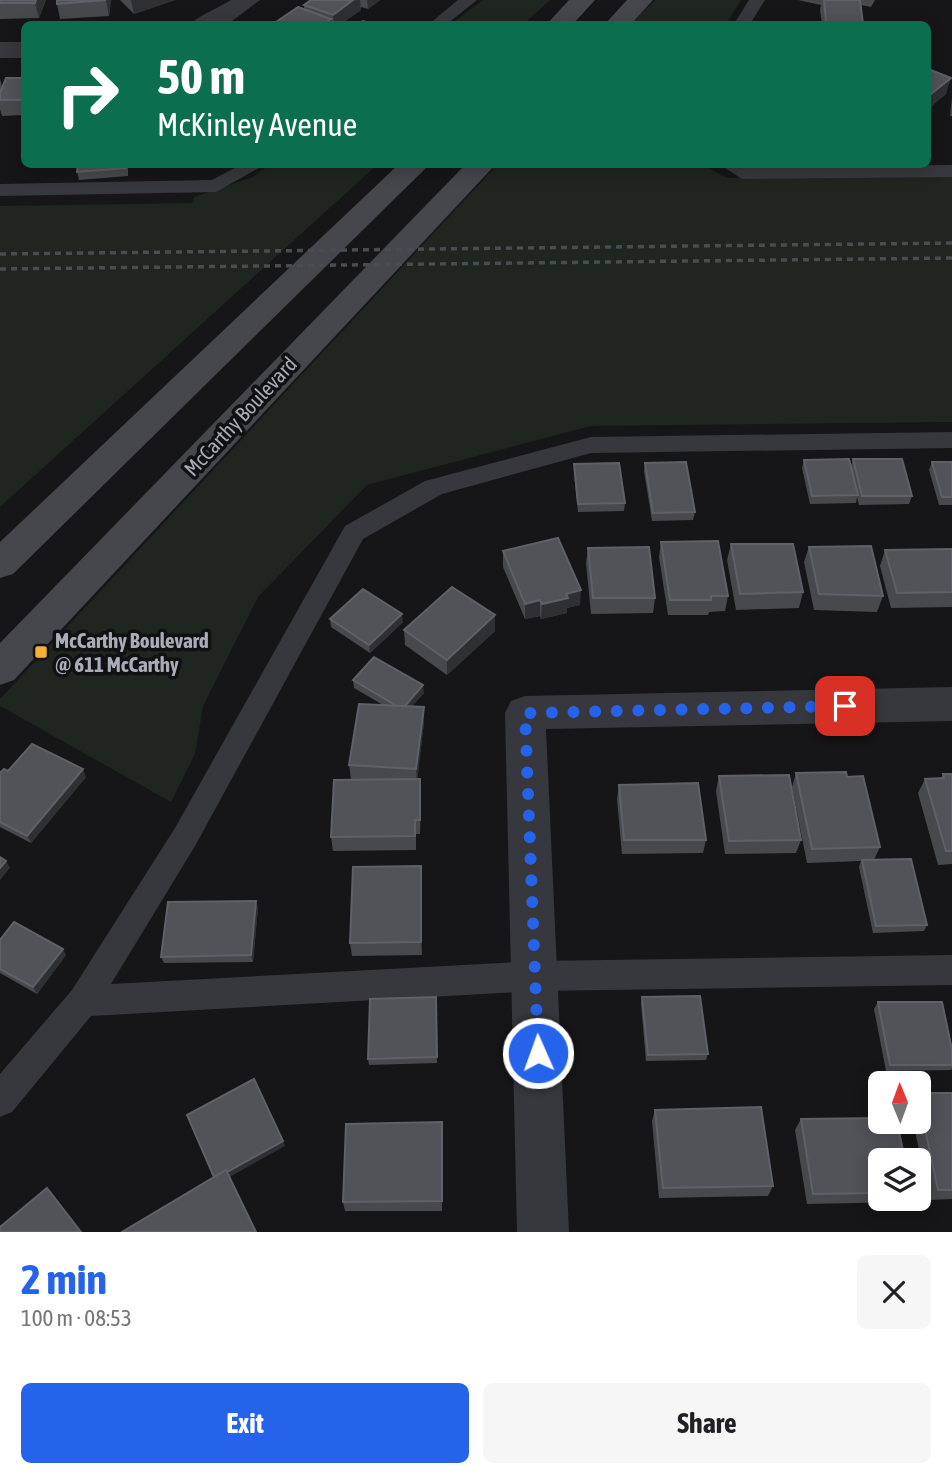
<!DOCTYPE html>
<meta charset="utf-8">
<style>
body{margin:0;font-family:"Asap Condensed",sans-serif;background:#f6f6f6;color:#202124;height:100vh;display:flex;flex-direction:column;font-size:26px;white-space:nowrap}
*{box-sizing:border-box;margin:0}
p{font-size:23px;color:#757577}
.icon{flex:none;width:38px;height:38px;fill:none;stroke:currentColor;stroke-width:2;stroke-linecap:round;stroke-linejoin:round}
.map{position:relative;height:1232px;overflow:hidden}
.sheet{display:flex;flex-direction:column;background:#fff;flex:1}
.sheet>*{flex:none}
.guide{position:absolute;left:21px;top:21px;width:910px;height:147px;border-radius:10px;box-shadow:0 4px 18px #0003;background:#0b6e4f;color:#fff;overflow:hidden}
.needle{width:46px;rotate:359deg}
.tools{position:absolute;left:868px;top:1071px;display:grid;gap:14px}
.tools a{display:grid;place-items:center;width:63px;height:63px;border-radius:10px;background:#fff;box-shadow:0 4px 18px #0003;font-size:35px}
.pin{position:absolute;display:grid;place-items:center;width:60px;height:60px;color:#fff;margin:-30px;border-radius:14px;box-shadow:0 4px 10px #0006}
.me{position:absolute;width:77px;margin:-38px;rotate:358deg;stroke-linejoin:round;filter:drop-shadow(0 0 5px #0008)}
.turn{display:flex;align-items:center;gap:24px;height:147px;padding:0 21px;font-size:32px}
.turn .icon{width:91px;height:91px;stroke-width:2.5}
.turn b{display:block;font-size:49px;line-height:60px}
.round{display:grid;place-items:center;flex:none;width:74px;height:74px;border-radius:10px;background:#f6f6f6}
.summary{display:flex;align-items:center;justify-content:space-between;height:119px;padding:0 21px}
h1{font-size:42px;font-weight:700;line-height:52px;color:#2563eb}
.cta{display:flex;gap:14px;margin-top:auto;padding:14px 21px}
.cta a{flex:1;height:80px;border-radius:10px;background:#2563eb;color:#fff;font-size:28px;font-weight:700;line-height:80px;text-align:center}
.cta a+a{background:#f6f6f6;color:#202124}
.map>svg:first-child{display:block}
.green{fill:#1e261f}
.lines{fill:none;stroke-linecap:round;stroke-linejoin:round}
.service{fill:#37383d;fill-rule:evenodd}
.minor{fill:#37383d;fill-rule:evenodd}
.secondary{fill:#45474d;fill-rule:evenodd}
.rail{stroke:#4a4c52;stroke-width:3.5;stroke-dasharray:6 5;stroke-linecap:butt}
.wall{fill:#47494d}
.shaded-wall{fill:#2f3033}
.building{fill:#525359;stroke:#5f6168;stroke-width:2}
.route{stroke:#2563eb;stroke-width:12;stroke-dasharray:0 21.6}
.poi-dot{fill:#f2b134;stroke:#111113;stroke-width:2.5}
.labels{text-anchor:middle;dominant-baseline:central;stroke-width:7;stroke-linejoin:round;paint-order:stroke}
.street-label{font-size:21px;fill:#a8adb8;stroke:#111113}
.poi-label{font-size:21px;font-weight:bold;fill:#a8adb8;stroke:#111113;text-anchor:start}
</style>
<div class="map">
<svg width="952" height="1232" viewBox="0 0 952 1232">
<rect width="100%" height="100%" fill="#161618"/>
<g class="green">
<polygon points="483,0 550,0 524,24 451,24"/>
<polygon points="656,0 741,0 726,24 629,24"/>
<polygon points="269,165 377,165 0,507 0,206 193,203 194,197 253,177"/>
<polygon points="497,165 703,165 727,178 952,175 952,422 591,426 367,485 258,597 203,706 195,754 171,802 0,706 0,699"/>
</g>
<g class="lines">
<g class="service">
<polygon points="458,0 477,0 447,24 429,24"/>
<polygon points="749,0 765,0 750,24 734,24"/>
<polygon points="242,164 266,164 216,192 0,196 0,184 212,180"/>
<polygon points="719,164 746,167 952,165 952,177 742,179"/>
<polygon points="952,432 952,448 591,453 442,494 363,539 195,846 111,984 536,961 952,955 952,985 536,991 91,1016 12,1112 0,1117 0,1074 72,990 175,828 345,526 425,481 591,437"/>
</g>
<g class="minor">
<path d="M231 0H260L228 24H191C196 17 222 6 231 0Z"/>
<rect x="0" y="42" width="24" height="16"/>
<polygon points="952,687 952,721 546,729 569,1232 517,1232 505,713 511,701 525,696"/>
</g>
<g class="secondary">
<polygon points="569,0 595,0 573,24 547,24"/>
<polygon points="627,0 653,0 631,24 605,24"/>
<polygon points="399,164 430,164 13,574 0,578 0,542"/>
<polygon points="466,164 496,164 14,680 0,685 0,643"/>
</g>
<g class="rail">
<polyline points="0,254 952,243"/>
<polyline points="0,269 952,258"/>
</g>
</g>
<g class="wall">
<polygon points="0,0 46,0 39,18 0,19"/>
<polygon points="111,0 109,16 60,19 57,4"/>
<polygon points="120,0 175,0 134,14"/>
<polygon points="311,0 380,0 368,9 361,7 361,10 341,24 273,24 304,10 304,5"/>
<polygon points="798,0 875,0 871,7 861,5 863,24 822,24 820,10 821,5"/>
<polygon points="928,69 946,94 928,109"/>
<polygon points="24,78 24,115 2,116 0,109 0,79 2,87"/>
<polygon points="952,97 952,116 950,116"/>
<polygon points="78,164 128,164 128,176 79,180 77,172"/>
<polygon points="853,459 912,496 909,504 859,505 857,497 856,503 810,504 802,468 804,460 851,466"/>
<polygon points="932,462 952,462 952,505 939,505 929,470"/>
<polygon points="645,463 695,512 693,520 652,521 644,471"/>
<polygon points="574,464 625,503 624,511 578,512 574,473"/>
<polygon points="661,542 728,596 725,611 709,612 708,615 668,615 659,557"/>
<polygon points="731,544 803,592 799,608 736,610 727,560"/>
<polygon points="809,547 883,596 877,612 814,610 804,562"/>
<polygon points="588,548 655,598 653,613 591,614 586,563"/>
<polygon points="952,549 952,607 891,608 880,566 885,550"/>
<polygon points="503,551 580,605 567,608 567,613 541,619 540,616 525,619 503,567"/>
<polygon points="495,615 495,631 447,675 405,645 404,630"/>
<polygon points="330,619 403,622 370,653 331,627"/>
<polygon points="353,680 424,693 412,706 424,722 417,779 420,779 421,793 420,834 416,834 416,850 333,851 331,837 351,779 349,765 383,705 354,688"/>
<polygon points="0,773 86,777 31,843 0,827"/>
<polygon points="796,773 847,777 880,847 874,860 927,925 924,931 873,933 859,867 861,861 807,863 792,787"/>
<polygon points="943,774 952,774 952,864 938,865 918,793 925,779 941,778"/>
<polygon points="719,776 801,840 796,853 725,854 716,791"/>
<polygon points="619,785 706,840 703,853 622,854 617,799"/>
<polygon points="421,866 422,955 352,956 350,943"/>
<polygon points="258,907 253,962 164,963 161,957"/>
<polygon points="0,940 66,955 37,994 0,973"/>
<polygon points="436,997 437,1063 369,1065 368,1059"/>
<polygon points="642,997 708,1054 706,1060 646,1061 641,1004"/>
<polygon points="878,1002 952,1050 952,1069 951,1070 886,1071 874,1009"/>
<polygon points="919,1093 952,1093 952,1199 930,1200 913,1122 919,1122"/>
<polygon points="655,1110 773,1186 768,1196 659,1198 652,1121"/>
<polygon points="801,1119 880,1160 880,1199 906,1199 904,1202 807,1204 795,1130"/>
<polygon points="443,1133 442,1211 345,1211 343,1202"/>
</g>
<g class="shaded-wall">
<polygon points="36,0 46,0 39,18 35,3"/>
<polygon points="106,0 111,0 109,16"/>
<polygon points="131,0 175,0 134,14"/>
<polygon points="353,0 360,0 361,10 341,24 334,24 333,15"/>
<polygon points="367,0 380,0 368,9"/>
<polygon points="331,19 331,24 323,24"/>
<polygon points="951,78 946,94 928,109 931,94"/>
<polygon points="581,590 580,605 567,608 567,613 541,619 542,604 566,594"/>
<polygon points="540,600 540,616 525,619 525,604"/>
<polygon points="402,614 403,622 370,653 369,645"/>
<polygon points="495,615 495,631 447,675 447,660"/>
<polygon points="423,685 424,693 403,716 403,709"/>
<polygon points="424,707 424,722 417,783 416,769"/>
<polygon points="83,769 86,777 31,843 27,836"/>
<polygon points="420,779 421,793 420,834"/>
<polygon points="6,861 10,868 0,880 0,868"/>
<polygon points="421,866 422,879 422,955 421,942"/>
<polygon points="256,901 258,907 253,962 251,955"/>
<polygon points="63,949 66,955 37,994 33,987"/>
<polygon points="283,1141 285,1146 217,1184 215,1179"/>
</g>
<g class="building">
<polygon points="0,0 36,0 35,3 0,3"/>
<polygon points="57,0 106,0 57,4"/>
<polygon points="311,0 353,0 333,15 304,5"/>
<polygon points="824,0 860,0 863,24 826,22"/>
<polygon points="298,7 331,19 323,24 273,24"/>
<polygon points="363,21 372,24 358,24"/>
<polygon points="928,69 951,78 931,94 928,93"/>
<polygon points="6,78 24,78 24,100 0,100 0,93"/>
<polygon points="78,164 126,164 126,168 77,172"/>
<polygon points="849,459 858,495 812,496 804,460"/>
<polygon points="853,459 902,459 912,496 862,496"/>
<polygon points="686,462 695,512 653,513 645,463"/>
<polygon points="932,462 952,462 952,497 942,497"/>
<polygon points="619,463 625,503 578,504 574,464"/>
<polygon points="558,538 581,590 566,594 568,598 542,604 540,600 525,604 503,551"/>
<polygon points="718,541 728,596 711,596 711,600 670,600 661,542"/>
<polygon points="731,544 793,544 803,592 740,594"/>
<polygon points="871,546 883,596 819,594 809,547"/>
<polygon points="649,547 655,598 593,598 588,548"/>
<polygon points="952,549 952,592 897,593 885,550"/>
<polygon points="452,587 495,615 447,660 404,630"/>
<polygon points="363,589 402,614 369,645 330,619"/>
<polygon points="374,657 423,685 405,706 397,706 353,680"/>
<polygon points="359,704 424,707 416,769 349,765"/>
<polygon points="32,744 83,769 27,836 0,822 0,773 4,769 8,771"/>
<polygon points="846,772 847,777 863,776 880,847 812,849 796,773"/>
<polygon points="943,774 952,774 952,851 946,851 925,779 944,778"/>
<polygon points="789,775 801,840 729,841 719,776"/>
<polygon points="420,779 420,820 415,820 415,836 331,837 334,780"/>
<polygon points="698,783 706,840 624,840 619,785"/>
<polygon points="0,857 6,861 0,868"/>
<polygon points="911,859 927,925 876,926 862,860"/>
<polygon points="421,866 421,942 350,943 353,867"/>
<polygon points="256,901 251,955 161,957 168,902"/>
<polygon points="14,922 63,949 33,987 0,969 0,940"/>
<polygon points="700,996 708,1054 648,1055 642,997"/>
<polygon points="436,997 437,1057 368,1059 370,999"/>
<polygon points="878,1002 942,1002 952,1050 952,1065 890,1065"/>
<polygon points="254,1079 283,1141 227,1172 226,1170 214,1177 187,1115"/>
<polygon points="919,1093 952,1093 952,1190 938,1190 919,1101"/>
<polygon points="761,1107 773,1186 663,1188 655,1110"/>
<polygon points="880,1118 880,1122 897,1122 905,1160 880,1160 880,1193 813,1194 801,1119"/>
<polygon points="442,1122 442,1201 343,1202 346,1124"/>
<polygon points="226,1170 256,1232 122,1232"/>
<polygon points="47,1188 81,1232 0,1232 0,1227"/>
</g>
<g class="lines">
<polyline class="route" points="538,1053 525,713 845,706"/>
</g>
<rect class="poi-dot" x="34" y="645" width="14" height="14" rx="3.5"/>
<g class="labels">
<g class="street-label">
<text transform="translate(240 416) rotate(-47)">McCarthy Boulevard</text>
</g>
<g class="poi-label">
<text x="55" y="640">McCarthy Boulevard<tspan x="55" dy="24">@ 611 McCarthy</tspan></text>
</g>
</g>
</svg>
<div class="tools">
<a><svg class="needle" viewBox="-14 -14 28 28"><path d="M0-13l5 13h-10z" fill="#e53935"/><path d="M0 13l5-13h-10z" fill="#757577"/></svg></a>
<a><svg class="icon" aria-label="layers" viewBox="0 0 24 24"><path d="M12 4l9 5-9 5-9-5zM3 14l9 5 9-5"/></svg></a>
</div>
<div class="pin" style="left:845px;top:706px;background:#d93025"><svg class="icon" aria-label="arrive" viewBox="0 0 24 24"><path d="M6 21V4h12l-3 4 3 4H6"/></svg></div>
<svg class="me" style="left:538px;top:1053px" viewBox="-20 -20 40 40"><circle r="17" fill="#2563eb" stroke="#fff" stroke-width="3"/><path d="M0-11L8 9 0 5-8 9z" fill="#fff"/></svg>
<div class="guide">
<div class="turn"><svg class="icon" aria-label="right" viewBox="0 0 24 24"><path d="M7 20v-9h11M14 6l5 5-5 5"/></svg><div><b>50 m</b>McKinley Avenue</div></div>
</div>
</div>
<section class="sheet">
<div class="summary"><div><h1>2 min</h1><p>100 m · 08:53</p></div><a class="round"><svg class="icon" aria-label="close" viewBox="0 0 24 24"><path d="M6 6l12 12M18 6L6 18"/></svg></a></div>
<div class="cta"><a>Exit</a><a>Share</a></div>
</section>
